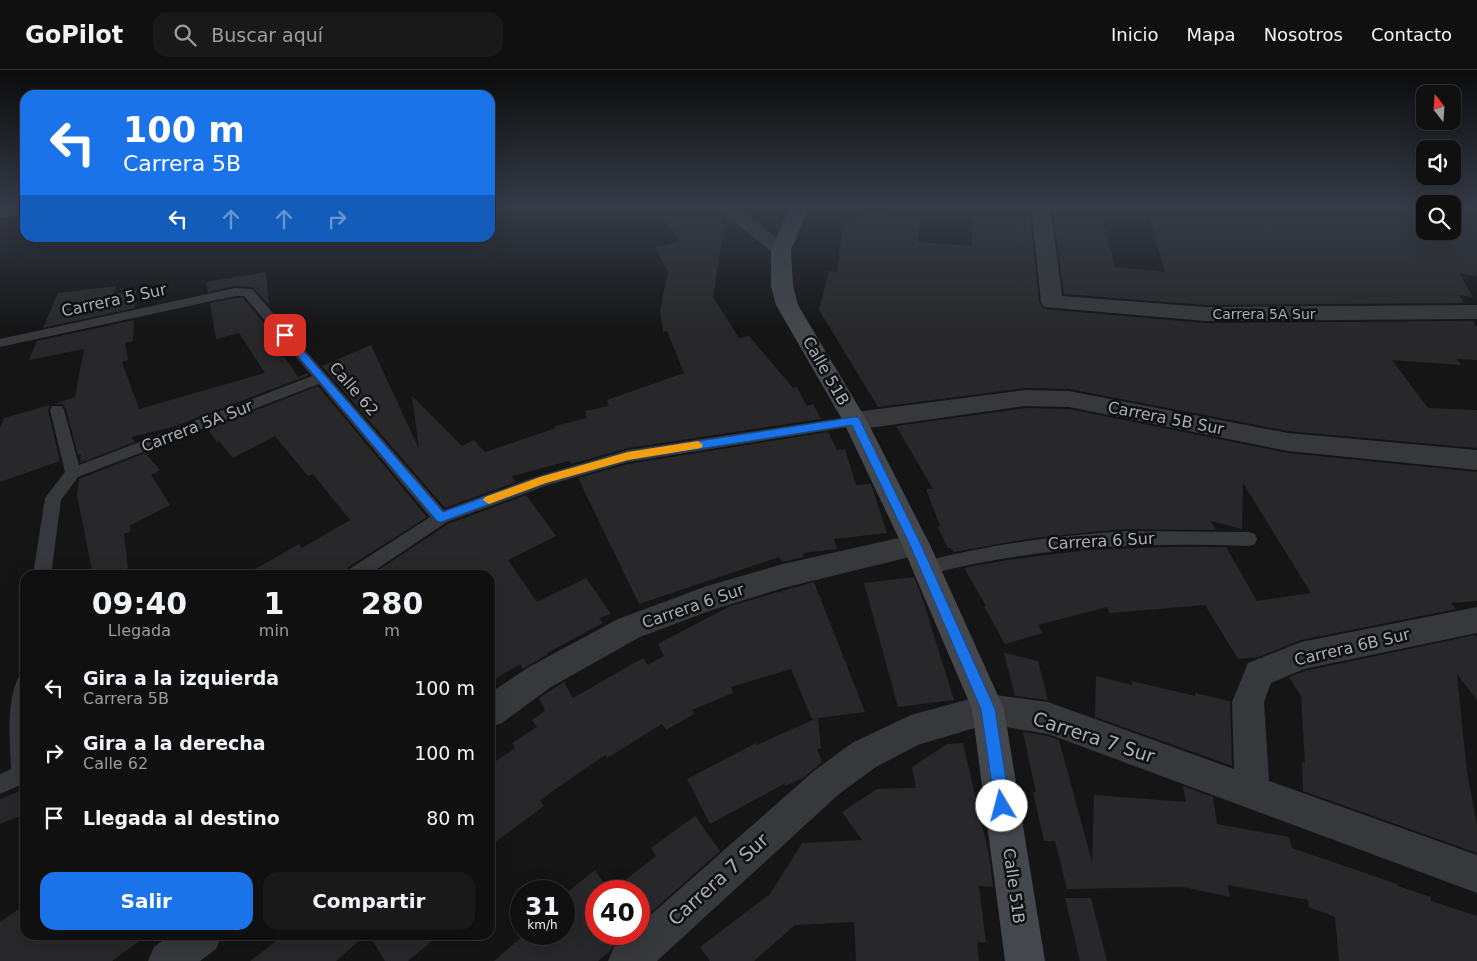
<!DOCTYPE html>
<html lang="es">
<meta charset="utf-8">
<style>
body{margin:0;font-family:"DejaVu Sans",sans-serif;background:#191919;color:#f1f3f6;height:100vh;display:flex;flex-direction:column;font-size:19px;white-space:nowrap}
*{box-sizing:border-box;margin:0}
p{font-size:16px;color:#9c9d9f}
.icon{flex:none;width:28px;height:28px;fill:none;stroke:currentColor;stroke-width:2;stroke-linecap:round;stroke-linejoin:round}
.map{position:relative;flex:1;overflow:hidden}
.sheet{position:absolute;left:20px;top:500px;width:475px;height:370px;display:flex;flex-direction:column;background:#101010;border-radius:15px;box-shadow:0 5px 20px #0002,0 0 0 1px #303030}
.sheet>*{flex:none}
.hud{position:absolute;left:20px;top:20px;width:475px;height:152px;border-radius:15px;box-shadow:0 5px 20px #0002,0 0 0 1px #303030;background:#1a73e8;color:#fff;overflow:hidden}
.needle{width:32px;rotate:343deg}
.buttons{position:absolute;left:1416px;top:15px;display:grid;gap:10px}
.buttons a{display:grid;place-items:center;width:45px;height:45px;border-radius:10px;background:#101010;box-shadow:0 5px 20px #0002,0 0 0 1px #303030;font-size:25px}
.speed{position:absolute;left:510px;top:810px;display:flex;gap:10px;font-size:25px;font-weight:700;text-align:center}
.speed>*{display:grid;place-content:center;width:65px;height:65px;border-radius:50%;background:#101010;box-shadow:0 5px 20px #0002,0 0 0 1px #303030;line-height:1}
.speed small{font-size:12px;font-weight:400}
.speed .limit{border:8px solid #d22;background:#fff;color:#111}
.pin{position:absolute;display:grid;place-items:center;width:42px;height:42px;color:#fff;margin:-21px;border-radius:10px;box-shadow:0 2px 8px #0006}
.me{position:absolute;width:55px;margin:-28px;rotate:352deg;stroke-linejoin:round;filter:drop-shadow(0 0 4px #0008)}
.turn{display:flex;align-items:center;gap:18px;height:105px;padding:0 20px;font-size:22px}
.turn .icon{width:65px;height:65px;stroke-width:2.5}
.turn b{display:block;font-size:35px;line-height:42px}
.lanes{display:flex;align-items:center;height:48px;padding:0 20px;background:#0003;justify-content:center;gap:25px;direction:ltr}
.lanes .off{opacity:.35}
.eta{display:flex;justify-content:space-evenly;align-items:center;height:85px;text-align:center}
.eta b{font-size:30px;font-weight:700;line-height:35px}
.primary-button{display:flex;gap:10px;margin-top:auto;padding:10px 20px}
.primary-button a{flex:1;height:58px;border-radius:15px;background:#1a73e8;color:#fff;font-size:20px;font-weight:700;line-height:58px;text-align:center}
.primary-button a+a{background:#191919;color:#f1f3f6}
ul{padding:0;list-style:none}
li{display:flex;align-items:center;gap:15px;height:65px;padding:0 20px}
li div{flex:1}
li b{display:block;font-size:19px}
li em{font-style:normal}
header{display:flex;align-items:center;gap:30px;box-sizing:border-box;height:70px;padding:0 25px;background:#101010;border-bottom:1px solid #303030}
header strong{font-size:24px}
nav{display:flex;gap:28px;margin-inline-start:auto;font-size:18px}
.search{width:350px;height:45px;background:#191919;display:flex;align-items:center;gap:12px;box-sizing:border-box;padding:0 18px;border-radius:15px;color:#9c9d9f;font-size:19px}
.map>svg:first-child{display:block}
.building{fill:#28282a}
.lines{fill:none;stroke-linecap:round;stroke-linejoin:round}
.lane{fill:#36383b;fill-rule:evenodd}
.street{fill:#36383b;fill-rule:evenodd}
.secondary{fill:#44474b;fill-rule:evenodd}
.route{fill:#1a73e8;stroke:#114b97}
.slow{fill:#f59e0b}
.labels{text-anchor:middle;dominant-baseline:central;stroke-width:5;stroke-linejoin:round;paint-order:stroke}
.far-street-label{font-size:14px;fill:#a7aeb6;stroke:#101011}
.street-label{font-size:16px;fill:#a7aeb6;stroke:#101011}
.near-street-label{font-size:19px;fill:#a7aeb6;stroke:#101011}
</style>
<header>
<strong>GoPilot</strong>
<div class="search"><svg class="icon" aria-label="search" viewBox="0 0 24 24"><circle cx="10" cy="10" r="6"/><path d="M15 15l6 6"/></svg>Buscar aquí</div>
<nav><a>Inicio</a><a>Mapa</a><a>Nosotros</a><a>Contacto</a></nav>
</header>
<div class="map">
<svg width="1477" height="891" viewBox="0 0 1477 891">
<rect width="100%" height="100%" fill="#151516"/>
<g class="building">
<polygon points="655,135 712,135 721,143 724,158 713,227 739,268 749,266 793,318 797,317 807,336 813,334 821,349 628,378 571,394 569,391 512,406 516,412 445,438 322,296 371,275 419,379 412,326 462,376 474,370 485,382 556,358 555,356 587,348 585,341 609,336 607,330 684,303 667,261 663,262 660,240 668,202 655,177 680,172"/>
<polygon points="883,135 920,135 918,172 972,176 973,135 1029,135 1039,232 1044,239 1205,253 1473,251 1477,257 1477,290 1457,289 1461,295 1392,290 1428,338 1477,340 1477,378 1288,361 1069,319 1025,318 878,337 819,240 829,201 837,202 843,152 856,153 859,139 883,141"/>
<polygon points="1052,135 1100,138 1115,197 1165,202 1146,135 1319,135 1423,138 1421,135 1425,135 1425,161 1452,161 1452,136 1477,137 1477,206 1459,203 1473,227 1459,225 1464,233 1205,235 1064,224"/>
<polygon points="266,202 269,235 252,217 235,216 208,222 206,212"/>
<polygon points="116,216 114,224 136,220 135,238 43,258 58,223"/>
<polygon points="235,228 243,228 269,259 266,260 298,307 307,303 309,305 173,357 131,367 135,372 80,393 81,384 78,385 66,339 62,334 54,334 75,327 84,279 29,290 37,271 134,250 133,271 125,273 128,290 122,292 139,339 265,303 239,263 216,269 210,233"/>
<polygon points="318,316 427,447 347,498 343,505 245,505 299,474 302,478 350,450 313,404 308,406 275,366 233,388 219,371 217,372 208,359"/>
<polygon points="50,335 48,340 60,391 0,412 0,358 4,348"/>
<polygon points="1025,338 1069,339 1288,383 1477,402 1477,531 1451,533 1456,539 1301,570 1259,587 1238,589 1205,535 1110,543 1107,537 1038,555 1043,563 1005,574 984,536 986,536 964,498 1007,490 1087,480 1167,477 1226,477 1257,531 1311,523 1243,413 1242,459 1211,451 1216,460 1127,459 1101,461 1026,469 954,482 951,478 948,478 938,457 940,456 926,419 933,419 896,356"/>
<polygon points="828,362 837,380 845,379 856,415 871,414 887,463 834,469 837,479 803,483 804,487 782,492 779,487 639,534 578,408 628,394"/>
<polygon points="145,383 160,400 151,405 170,435 129,456 131,461 124,464 128,498 126,499 127,505 93,505 77,425 79,409"/>
<polygon points="526,425 556,466 508,490 537,532 586,508 611,544 599,548 603,553 547,583 548,584 523,599 520,594 490,612 490,505 371,505 448,454"/>
<polygon points="914,507 921,524 954,630 898,637 864,513"/>
<polygon points="814,512 865,642 818,648 821,678 817,679 822,692 803,708 785,716 784,714 710,754 687,709 756,673 757,675 817,648 812,649 791,599 731,617 733,623 692,640 694,644 666,660 662,654 607,688 605,685 540,730 544,736 490,776 490,695 515,678 512,673 537,657 532,650 545,641 539,628 564,612 573,628 643,588 648,595 664,586 658,574 730,536"/>
<polygon points="1475,565 1477,568 1477,630 1457,604 1467,703 1477,754 1477,783 1303,721 1302,692 1305,693 1301,626 1289,607 1305,601"/>
<polygon points="1004,583 1038,591 1048,630 1015,626"/>
<polygon points="1096,606 1132,615 1132,611 1195,626 1195,623 1230,631 1232,696 1095,647"/>
<polygon points="1023,662 1048,666 1059,670 1092,792 1094,725 1186,732 1183,716 1213,727 1217,754 1289,767 1292,778 1397,814 1398,816 1431,827 1431,831 1477,846 1477,891 1339,891 1335,847 1309,837 1308,830 1228,815 1230,827 1183,817 1067,819 1055,771 1044,771 1033,722 1036,722"/>
<polygon points="963,673 989,785 993,817 979,816 986,873 977,872 979,891 856,891 854,852 795,855 754,891 710,891 700,877 770,824 802,773 862,770 842,742 877,719 916,718 912,697 947,674"/>
<polygon points="25,719 25,744 0,754 0,729"/>
<polygon points="695,746 720,781 639,853 639,821 611,821 656,786 651,778"/>
<polygon points="595,800 609,821 596,821 596,864 626,864 613,876 610,881 598,891 494,891 525,864 564,864 564,825"/>
<polygon points="1065,828 1091,828 1107,891 1080,891"/>
<polygon points="25,835 25,865 147,865 112,891 0,891 0,852"/>
<polygon points="285,865 366,865 336,891 250,891"/>
<polygon points="369,865 439,865 408,891 385,891"/>
</g>
<g class="lines">
<g class="lane">
<polygon points="235,218 252,219 444,440 538,406 628,380 855,346 860,347 862,351 860,355 855,356 628,392 548,415 447,452 368,505 345,505 348,500 430,447 319,314 78,407 61,430 51,505 33,505 45,428 65,402 50,340 52,336 62,336 64,340 79,395 312,306 244,226 235,226 0,277 0,269"/>
<path d="M1127 461 1249 462 1255 464 1257 469 1255 474 1249 476C1138 472 1034 477 926 505L920 503 917 498 920 493 926 491C993 474 1059 465 1127 461Z"/>
<path d="M25 605V713L0 724V704L11 699C10 670 6 635 18 608Z"/>
</g>
<g class="street">
<polygon points="8,135 25,135 25,143 0,149 0,137"/>
<polygon points="714,135 735,135 791,180 788,184 781,186 774,184"/>
<polygon points="1031,135 1050,135 1062,226 1205,237 1477,235 1477,249 1205,251 1044,237 1041,232"/>
<polygon points="1025,320 1069,321 1288,363 1477,380 1477,400 1288,381 1069,337 1025,336 855,360 846,357 843,351 846,345 855,342"/>
<polygon points="916,464 926,467 930,475 926,483 783,518 712,540 640,567 551,617 502,653 490,657 490,623 529,597 618,549 707,516 783,494"/>
<polygon points="1477,537 1477,563 1304,599 1271,613 1264,632 1269,711 1477,785 1477,823 1048,664 988,654 918,675 876,697 839,724 657,891 608,891 614,877 629,864 639,864 639,855 815,700 852,673 911,645 988,624 1048,632 1234,699 1232,632 1248,593 1301,572"/>
<polygon points="170,865 222,865 216,879 200,891 148,891 154,877"/>
</g>
<polygon class="secondary" points="791,135 810,135 791,180 793,216 798,235 867,351 930,475 1004,639 1045,891 1005,891 972,639 902,475 843,351 776,235 771,216 771,180"/>
</g>
<linearGradient id="sky" x2="0" y2="1"><stop stop-color="#0c0c0c"/><stop offset="0.52" stop-color="#353b47"/><stop offset="1" stop-color="#353b47" stop-opacity="0"/></linearGradient>
<rect width="1477" height="260" fill="url(#sky)"/>
<polygon class="route" points="285,262 288,263 443,442 540,407 628,382 855,347 859,348 921,475 995,639 1010,736 1008,741 1002,743 997,741 995,736 981,639 910,475 852,355 628,390 546,413 441,452 437,451 282,267 282,263"/>
<polygon class="slow" points="698,371 703,375 701,378 628,390 546,413 489,434 483,430 485,427 540,407 628,382"/>
<g class="labels">
<g class="far-street-label">
<text x="1264" y="244">Carrera 5A Sur</text>
</g>
<g class="street-label">
<text transform="translate(114 230) rotate(-12)">Carrera 5 Sur</text>
<text transform="translate(826 301) rotate(60)">Calle 51B</text>
<text transform="translate(354 319) rotate(49)">Calle 62</text>
<text transform="translate(1166 348) rotate(11)">Carrera 5B Sur</text>
<text transform="translate(197 356) rotate(-21)">Carrera 5A Sur</text>
<text transform="translate(1101 471) rotate(-3)">Carrera 6 Sur</text>
<text transform="translate(693 536) rotate(-19)">Carrera 6 Sur</text>
<text transform="translate(1352 577) rotate(-13)">Carrera 6B Sur</text>
<text transform="translate(1014 816) rotate(82)">Calle 51B</text>
</g>
<g class="near-street-label">
<text transform="translate(1094 667) rotate(18)">Carrera 7 Sur</text>
<text transform="translate(718 809) rotate(-42)">Carrera 7 Sur</text>
</g>
</g>
</svg>
<div class="buttons">
<a><svg class="needle" viewBox="-14 -14 28 28"><path d="M0-13l5 13h-10z" fill="#e53935"/><path d="M0 13l5-13h-10z" fill="#9c9d9f"/></svg></a>
<a><svg class="icon" aria-label="sound" viewBox="0 0 24 24"><path d="M4 9h4l5-4v14l-5-4H4zM17 9q2 3 0 6"/></svg></a>
<a><svg class="icon" aria-label="search" viewBox="0 0 24 24"><circle cx="10" cy="10" r="6"/><path d="M15 15l6 6"/></svg></a>
</div>
<div class="speed"><div>31<small>km/h</small></div><div class="limit">40</div></div>
<div class="pin" style="left:285px;top:265px;background:#d93025"><svg class="icon" aria-label="arrive" viewBox="0 0 24 24"><path d="M6 21V4h12l-3 4 3 4H6"/></svg></div>
<svg class="me" style="left:1002px;top:736px" viewBox="-20 -20 40 40"><circle r="19" fill="#fff"/><path d="M0-13L10 11 0 6-10 11z" fill="#1a73e8"/></svg>
<div class="hud">
<div class="turn"><svg class="icon" aria-label="left" viewBox="0 0 24 24"><path d="M17 20v-9H6M10 6l-5 5 5 5"/></svg><div><b>100 m</b>Carrera 5B</div></div>
<div class="lanes"><svg class="icon" aria-label="left" viewBox="0 0 24 24"><path d="M17 20v-9H6M10 6l-5 5 5 5"/></svg><svg class="icon off" aria-label="ahead" viewBox="0 0 24 24"><path d="M12 20V5M6 11l6-6 6 6"/></svg><svg class="icon off" aria-label="ahead" viewBox="0 0 24 24"><path d="M12 20V5M6 11l6-6 6 6"/></svg><svg class="icon off" aria-label="right" viewBox="0 0 24 24"><path d="M7 20v-9h11M14 6l5 5-5 5"/></svg></div>
</div>
<section class="sheet">
<div class="eta">
<div><b>09:40</b><p>Llegada</p></div>
<div><b>1</b><p>min</p></div>
<div><b>280</b><p>m</p></div>
</div>
<ul>
<li><svg class="icon" aria-label="left" viewBox="0 0 24 24"><path d="M17 20v-9H6M10 6l-5 5 5 5"/></svg><div><b>Gira a la izquierda</b><p>Carrera 5B</p></div><em>100 m</em></li>
<li><svg class="icon" aria-label="right" viewBox="0 0 24 24"><path d="M7 20v-9h11M14 6l5 5-5 5"/></svg><div><b>Gira a la derecha</b><p>Calle 62</p></div><em>100 m</em></li>
<li><svg class="icon" aria-label="arrive" viewBox="0 0 24 24"><path d="M6 21V4h12l-3 4 3 4H6"/></svg><div><b>Llegada al destino</b></div><em>80 m</em></li>
</ul>
<div class="primary-button"><a>Salir</a><a>Compartir</a></div>
</section>
</div>
